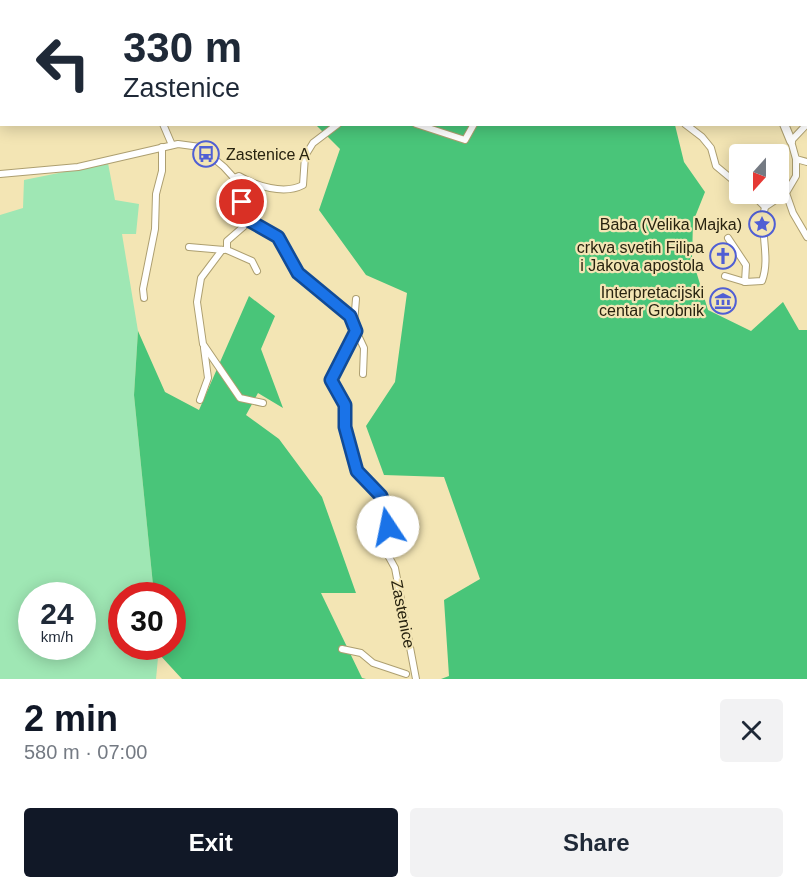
<!DOCTYPE html>
<meta charset="utf-8">
<style>
body{margin:0;font-family:Helvetica,sans-serif;background:#f2f2f3;color:#1f2937;height:100vh;display:flex;flex-direction:column;font-size:22px;white-space:nowrap}
*{box-sizing:border-box;margin:0}
p{font-size:20px;color:#747a83}
.icon{flex:none;width:33px;height:33px;fill:none;stroke:currentColor;stroke-width:2;stroke-linecap:round;stroke-linejoin:round}
.map{position:relative;height:679px;overflow:hidden}
.drawer{display:flex;flex-direction:column;background:#fff;flex:1}
.drawer>*{flex:none}
.banner{position:absolute;left:0px;top:0px;width:807px;height:126px;box-shadow:0 3px 15px #0003;background:#fff;color:#1f2937;overflow:hidden}
.needle{width:39px;rotate:201deg}
.fabs{position:absolute;left:729px;top:144px;display:grid;gap:12px}
.fabs a{display:grid;place-items:center;width:60px;height:60px;border-radius:6px;background:#fff;box-shadow:0 3px 15px #0003;font-size:30px}
.speed{position:absolute;left:18px;top:582px;display:flex;gap:12px;font-size:30px;font-weight:700;text-align:center}
.speed>*{display:grid;place-content:center;width:78px;height:78px;border-radius:50%;background:#fff;box-shadow:0 3px 15px #0003;line-height:1}
.speed small{font-size:15px;font-weight:400}
.speed .limit{border:9px solid #d22;background:#fff;color:#111}
.pin{position:absolute;display:grid;place-items:center;width:51px;height:51px;color:#fff;margin:-26px;border:3px solid #fff;border-radius:50%;box-shadow:0 2px 6px #0007}
.me{position:absolute;width:66px;margin:-33px;rotate:349deg;stroke-linejoin:round;filter:drop-shadow(0 0 4px #0008)}
.turn{display:flex;align-items:center;gap:21px;height:126px;padding:0 24px;font-size:27px}
.turn .icon{width:78px;height:78px;stroke-width:2.5}
.turn b{display:block;font-size:42px;line-height:51px}
.round{display:grid;place-items:center;flex:none;width:63px;height:63px;border-radius:6px;background:#f2f2f3}
.summary{display:flex;align-items:center;justify-content:space-between;height:102px;padding:0 24px}
h1{font-size:36px;font-weight:700;line-height:45px;color:#111827}
.action{display:flex;gap:12px;margin-top:auto;padding:12px 24px}
.action a{flex:1;height:69px;border-radius:6px;background:#111827;color:#fff;font-size:24px;font-weight:700;line-height:69px;text-align:center}
.action a+a{background:#f2f2f3;color:#1f2937}
.map>svg:first-child{display:block}
.green{fill:#9fe7b4;fill-rule:evenodd}
.forest{fill:#49c579}
.lines{fill:none;stroke-linecap:round;stroke-linejoin:round}
.minor-casing{stroke:#ad9f70;stroke-width:8}
.major-casing{stroke:#ad9f70;stroke-width:10}
.minor{stroke:#fff;stroke-width:6}
.major{stroke:#fff;stroke-width:8}
.route-casing{stroke:#114b97;stroke-width:15}
.route{stroke:#1a73e8;stroke-width:10}
.labels{text-anchor:middle;dominant-baseline:central;stroke-width:4.5;stroke-linejoin:round;paint-order:stroke}
.poi-label{font-size:16px;fill:#282310;stroke:#f3e5b4;text-anchor:end}
.street-label{font-size:16px;fill:#282310;stroke:#f3e5b4}
</style>
<div class="map">
<svg width="807" height="679" viewBox="0 0 807 679">
<rect width="100%" height="100%" fill="#f3e5b4"/>
<path class="green" d="M108 163 115 200 139 204 136 234H122L138 331 134 395 154 595 122 596V646L159 647 156 679H0V215L23 208 24 180ZM32 596H82V646H32Z"/>
<g class="forest">
<polygon points="170,0 561,0 563,1 170,2"/>
<polygon points="316,125 675,125 684,162 705,192 693,222 692,258 708,310 751,331 783,302 799,330 807,330 807,679 441,679 449,676 444,600 480,579 444,477 384,475 366,426 395,382 407,293 366,275 319,210 340,149"/>
<polygon points="249,296 275,316 261,349 283,408 258,393 246,415 279,439 322,497 356,593 321,593 362,678 366,679 182,679 159,654 159,647 172,646 172,596 154,595 134,395 138,331 165,392 199,410"/>
</g>
<g class="lines">
<g class="minor-casing">
<g id="minor">
<polyline points="166,0 166,2"/>
<polyline points="554,0 560,2"/>
<polyline points="529,2 531,0"/>
<polyline points="163,124 172,145"/>
<polyline points="416,124 465,140 474,124"/>
<polyline points="685,124 702,137 711,148 716,166 740,186"/>
<polyline points="807,124 791,141 796,159 807,162"/>
<polyline points="796,159 796,176 786,193 793,213 807,237"/>
<polyline points="0,174 78,167 178,144 200,147 224,167 234,178 246,217 258,227 278,237 299,273 350,316 356,331 331,380 345,405 345,427 357,471 381,496 387,511 384,548 395,568 416,679"/>
<path d="M234 178 239 176C256 186 284 195 303 185L305 156 313 143 338 124"/>
<polyline points="752,194 765,207"/>
<polyline points="250,221 227,241 227,250 252,261 257,271"/>
<path d="M728 238 746 265 745 282 762 281C771 257 759 232 765 207L786 193"/>
<polyline points="189,247 224,250"/>
<polyline points="222,250 201,278 197,302 203,344 240,398 263,403"/>
<polyline points="725,276 745,282"/>
<polyline points="144,298 143,289 155,229 156,194 162,171 162,147"/>
<polyline points="354,323 356,299"/>
<polyline points="356,331 364,348 363,374"/>
<polyline points="200,400 208,378 204,348"/>
<polyline points="342,649 361,653 373,663 406,674"/>
</g>
</g>
<g class="major-casing">
<g id="major">
<polyline points="569,0 571,2"/>
<polyline points="784,124 791,141"/>
</g>
</g>
<use href="#minor" class="minor"/>
<use href="#major" class="major"/>
</g>
<g class="lines">
<g class="route-casing">
<polyline id="route" points="242,202 250,221 278,237 298,273 350,316 356,331 331,380 345,405 345,427 357,471 381,496 387,512 388,527"/>
</g>
<use href="#route" class="route"/>
</g>
<defs>
<g id="bus-ring" transform="scale(1.35)"><circle r="9.5" fill="#f3e5b4" stroke="#505fd4" stroke-width="1.5"/><path d="M-5-6H5V4H4V6H2V4H-2V6H-4V4H-5ZM-3.5-4V0h7V-4ZM-3.5 1.2v1.5H-2V1.2ZM2 1.2v1.5H3.5V1.2Z" fill="#505fd4"/></g>
<g id="sight-ring" transform="scale(1.35)"><circle r="9.5" fill="#f3e5b4" stroke="#505fd4" stroke-width="1.5"/><path d="M0-6L1.8-2.2L6-1.7L2.9 1.2L3.7 5.4L0 3.3L-3.7 5.4L-2.9 1.2L-6-1.7L-1.8-2.2Z" fill="#505fd4"/></g>
<g id="church-ring" transform="scale(1.35)"><circle r="9.5" fill="#f3e5b4" stroke="#505fd4" stroke-width="1.5"/><path d="M-1.2-6h2.4v3.5h3.3v2.4h-3.3V6h-2.4V-.1h-3.3v-2.4h3.3Z" fill="#505fd4"/></g>
<g id="museum-ring" transform="scale(1.35)"><circle r="9.5" fill="#f3e5b4" stroke="#505fd4" stroke-width="1.5"/><path d="M0-6L6-3V-2H-6V-3ZM-5-1h2V3h-2ZM-1-1h2V3h-2ZM3-1h2V3H3ZM-6 4H6V6H-6Z" fill="#505fd4"/></g>
</defs>
<g fill-rule="evenodd">
<use href="#bus-ring" x="206" y="154"/>
<use href="#sight-ring" x="762" y="224"/>
<use href="#church-ring" x="723" y="256"/>
<use href="#museum-ring" x="723" y="301"/>
</g>
<g class="labels">
<g class="poi-label">
<text x="226" y="154" text-anchor="start">Zastenice A</text>
<text x="742" y="224">Baba (Velika Majka)</text>
<text x="704" y="247">crkva svetih Filipa<tspan x="704" dy="18">i Jakova apostola</tspan></text>
<text x="704" y="292">Interpretacijski<tspan x="704" dy="18">centar Grobnik</tspan></text>
</g>
<g class="street-label">
<text transform="translate(403 614) rotate(79)">Zastenice</text>
</g>
</g>
</svg>
<div class="fabs">
<a><svg class="needle" viewBox="-14 -14 28 28"><path d="M0-13l5 13h-10z" fill="#e53935"/><path d="M0 13l5-13h-10z" fill="#747a83"/></svg></a>
</div>
<div class="speed"><div>24<small>km/h</small></div><div class="limit">30</div></div>
<div class="pin" style="left:242px;top:202px;background:#d93025"><svg class="icon" aria-label="arrive" viewBox="0 0 24 24"><path d="M6 21V4h12l-3 4 3 4H6"/></svg></div>
<svg class="me" style="left:388px;top:527px" viewBox="-20 -20 40 40"><circle r="19" fill="#fff"/><path d="M0-13L10 11 0 6-10 11z" fill="#1a73e8"/></svg>
<div class="banner">
<div class="turn"><svg class="icon" aria-label="left" viewBox="0 0 24 24"><path d="M17 20v-9H6M10 6l-5 5 5 5"/></svg><div><b>330 m</b>Zastenice</div></div>
</div>
</div>
<section class="drawer">
<div class="summary"><div><h1>2 min</h1><p>580 m · 07:00</p></div><a class="round"><svg class="icon" aria-label="close" viewBox="0 0 24 24"><path d="M6 6l12 12M18 6L6 18"/></svg></a></div>
<div class="action"><a>Exit</a><a>Share</a></div>
</section>
